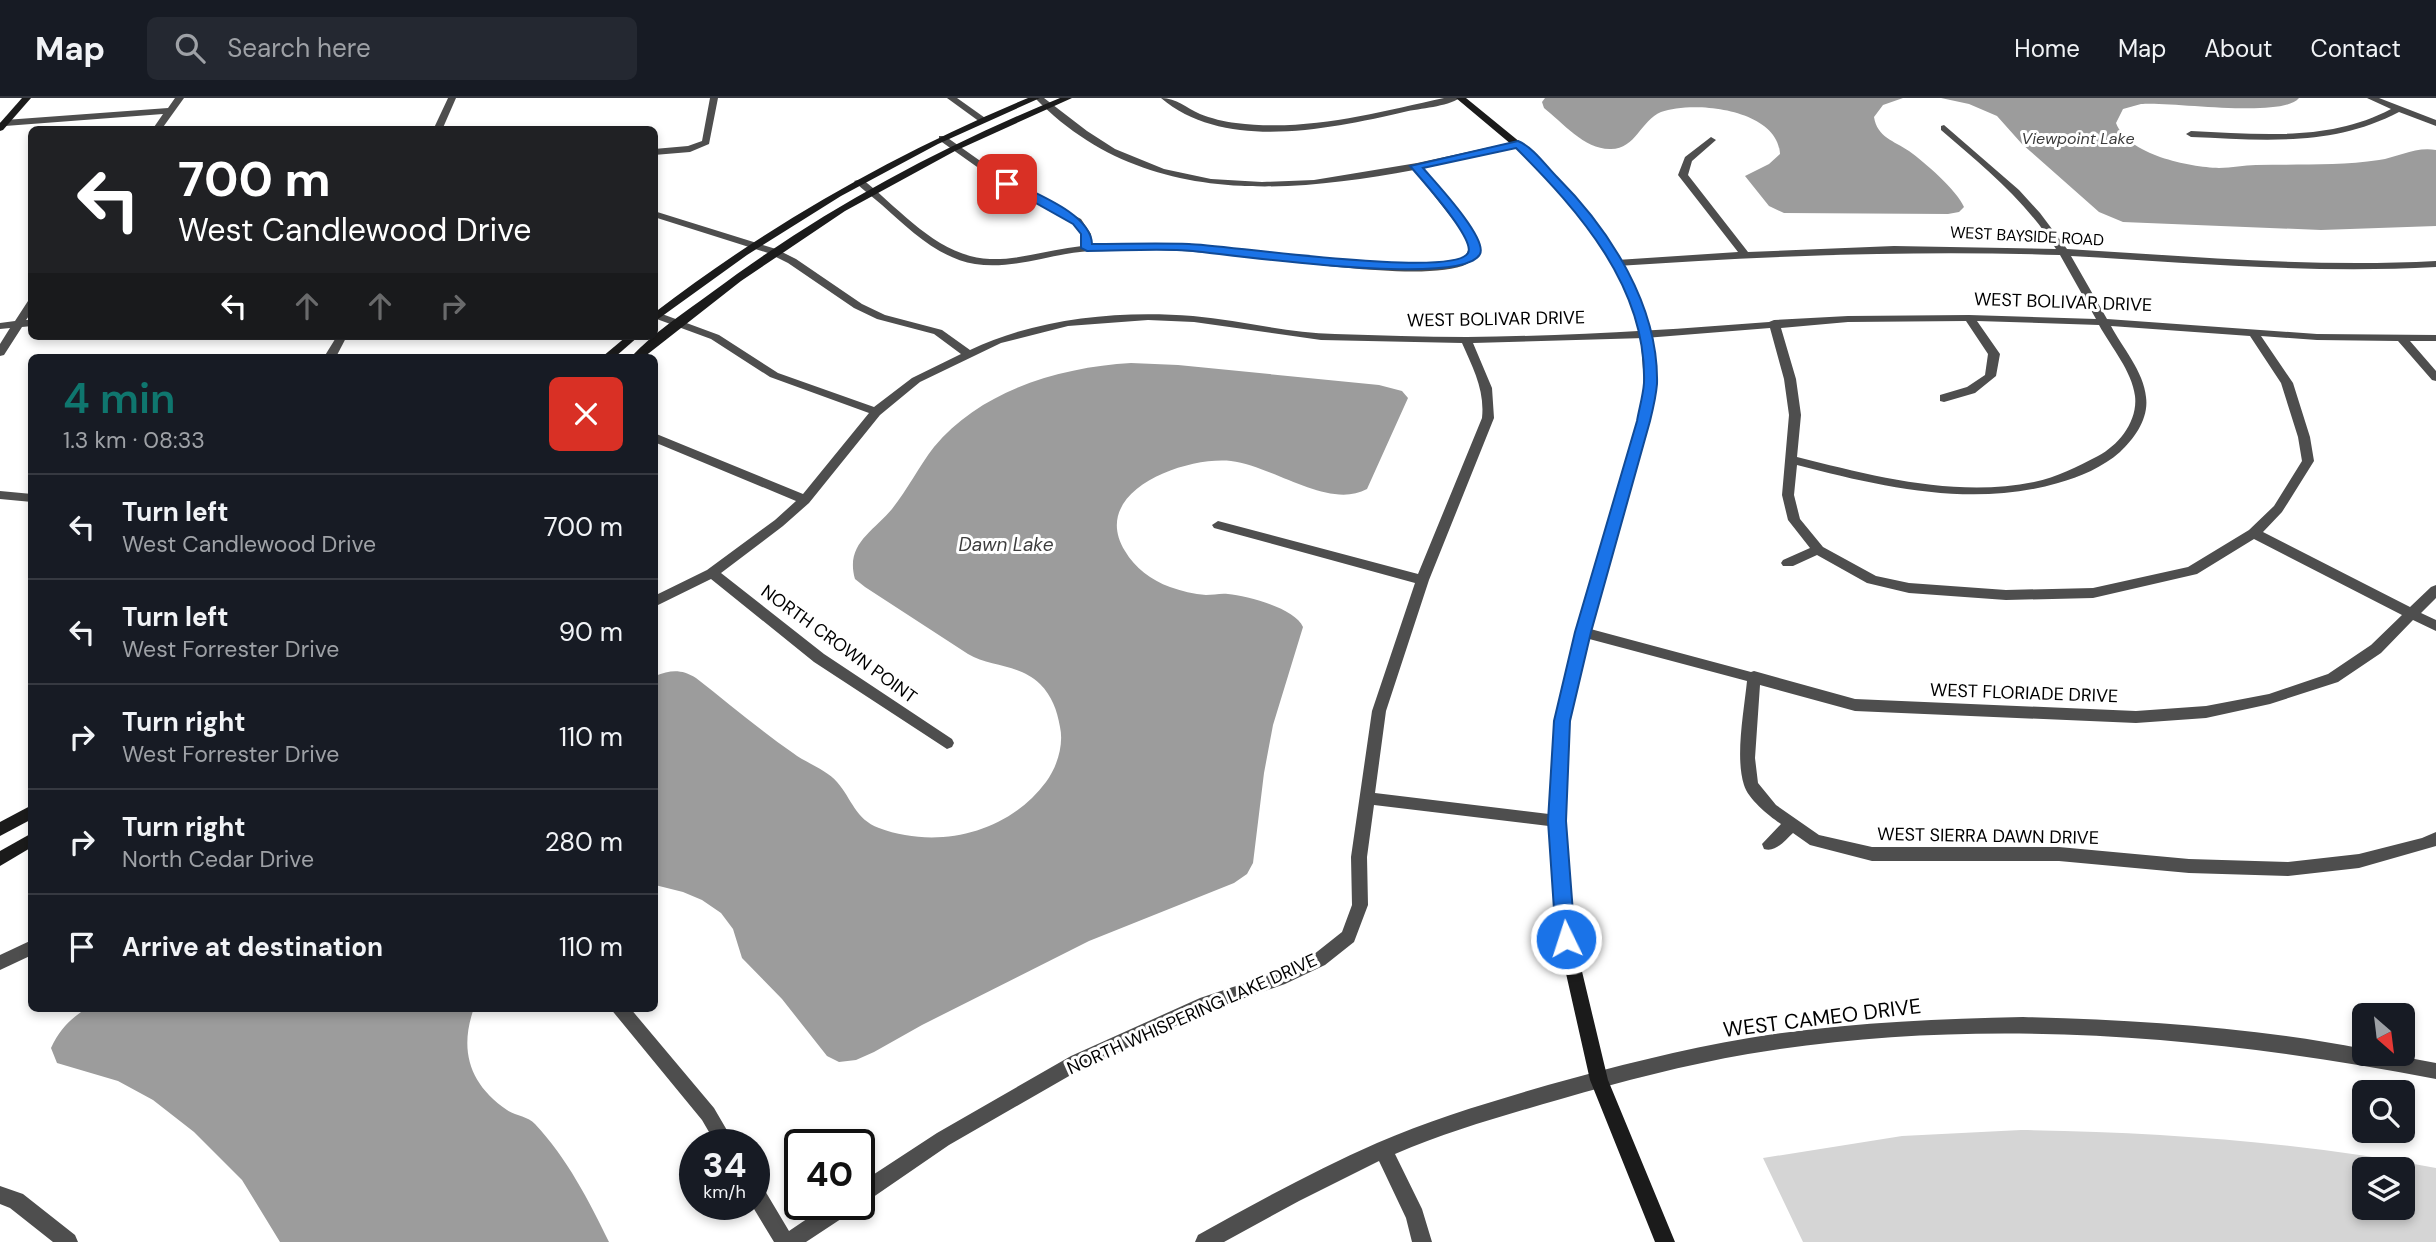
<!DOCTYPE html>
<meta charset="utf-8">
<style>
body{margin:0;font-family:"DM Sans",sans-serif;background:#242831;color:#f1f3f6;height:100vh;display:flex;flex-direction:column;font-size:26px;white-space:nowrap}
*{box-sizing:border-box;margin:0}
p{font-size:23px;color:#9ea1a6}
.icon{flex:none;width:38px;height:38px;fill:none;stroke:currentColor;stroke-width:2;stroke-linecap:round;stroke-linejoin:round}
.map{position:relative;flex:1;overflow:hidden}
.side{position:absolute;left:28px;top:256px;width:630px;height:658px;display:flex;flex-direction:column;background:#171b24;border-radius:10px;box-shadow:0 4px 10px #0003}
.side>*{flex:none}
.guide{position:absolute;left:28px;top:28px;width:630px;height:214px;border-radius:10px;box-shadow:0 4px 10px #0003;background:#202124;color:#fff;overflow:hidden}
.needle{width:46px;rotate:152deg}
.controls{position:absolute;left:2352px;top:905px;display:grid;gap:14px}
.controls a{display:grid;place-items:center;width:63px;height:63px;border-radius:10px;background:#171b24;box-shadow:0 4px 10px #0003;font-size:35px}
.speed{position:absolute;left:679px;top:1031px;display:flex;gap:14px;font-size:35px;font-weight:700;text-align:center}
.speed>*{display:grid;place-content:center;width:91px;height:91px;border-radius:50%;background:#171b24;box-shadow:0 4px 10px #0003;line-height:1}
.speed small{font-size:18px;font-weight:400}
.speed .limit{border:4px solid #111;border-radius:10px;background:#fff;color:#111}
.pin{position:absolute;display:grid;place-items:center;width:60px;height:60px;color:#fff;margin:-30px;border-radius:14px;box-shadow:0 4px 10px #0006}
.me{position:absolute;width:77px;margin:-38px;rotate:356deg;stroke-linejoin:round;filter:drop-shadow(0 0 5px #0008)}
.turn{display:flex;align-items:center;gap:24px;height:147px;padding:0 35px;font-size:32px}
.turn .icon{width:91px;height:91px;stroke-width:2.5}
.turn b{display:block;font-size:49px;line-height:60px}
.lanes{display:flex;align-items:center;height:66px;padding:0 35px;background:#0003;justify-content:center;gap:35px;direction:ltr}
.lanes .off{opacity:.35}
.round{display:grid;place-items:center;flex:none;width:74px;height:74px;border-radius:10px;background:#242831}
.headline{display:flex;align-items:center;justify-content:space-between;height:119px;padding:0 35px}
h1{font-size:42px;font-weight:600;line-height:52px;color:#0f766e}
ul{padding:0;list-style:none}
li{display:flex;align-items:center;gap:21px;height:105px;padding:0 35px;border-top:2px solid #363941}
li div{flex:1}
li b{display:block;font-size:26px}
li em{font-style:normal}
header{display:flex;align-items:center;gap:42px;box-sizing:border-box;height:98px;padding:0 35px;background:#171b24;border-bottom:2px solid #363941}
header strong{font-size:33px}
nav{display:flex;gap:38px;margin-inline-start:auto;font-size:24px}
.search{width:490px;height:63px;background:#242831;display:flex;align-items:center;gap:18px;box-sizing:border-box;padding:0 24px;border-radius:10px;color:#9ea1a6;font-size:26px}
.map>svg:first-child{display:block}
.green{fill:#d5d5d5;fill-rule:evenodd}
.water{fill:#9c9c9c}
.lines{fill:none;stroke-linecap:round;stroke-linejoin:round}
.street{fill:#4e4e4e;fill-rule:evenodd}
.secondary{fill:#1b1b1b;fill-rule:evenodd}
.route{fill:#1a73e8;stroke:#114b97;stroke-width:2}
.labels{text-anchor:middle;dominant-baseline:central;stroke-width:6;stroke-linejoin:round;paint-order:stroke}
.far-water-label{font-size:16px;font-style:italic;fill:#3d3d3d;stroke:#fff}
.far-street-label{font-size:16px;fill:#000;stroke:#fff}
.street-label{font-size:18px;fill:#000;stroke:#fff}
.water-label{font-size:19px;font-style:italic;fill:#3d3d3d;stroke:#fff}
.near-street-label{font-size:21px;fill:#000;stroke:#fff}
</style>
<header>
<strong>Map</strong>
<div class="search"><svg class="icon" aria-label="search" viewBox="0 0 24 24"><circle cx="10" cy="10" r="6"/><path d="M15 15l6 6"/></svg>Search here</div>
<nav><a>Home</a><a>Map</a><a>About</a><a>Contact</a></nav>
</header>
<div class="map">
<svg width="2436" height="1144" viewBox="0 0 2436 1144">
<rect width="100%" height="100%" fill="#fff"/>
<path class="green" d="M2021 1032C2160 1034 2300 1044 2436 1070V1144H1803L1763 1060 1902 1038ZM2364 1071H2403V1110H2364Z"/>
<g class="water">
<path d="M1545 0H1903L1883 7 1874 19C1877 39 1894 43 1909 53 1924 64 1957 92 1964 109L1959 114 1948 116 1784 115 1769 108 1745 78 1769 66 1780 56C1778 11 1694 2 1661 14 1641 22 1636 51 1611 51 1585 52 1563 25 1544 10L1542 4Z"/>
<path d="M1941 0H2299C2282 21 2171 3 2141 6L2123 11 2116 25C2128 57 2189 69 2219 70 2232 70 2244 67 2256 67 2298 66 2338 68 2379 62 2398 59 2417 48 2436 52V128L2321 132 2123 124 2099 114 2022 46 1997 18 1969 6Z"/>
<path d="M1131 265 1178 267 1379 287 1402 293 1408 300 1367 391C1329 412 1273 368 1231 363 1186 358 1088 393 1125 453 1135 470 1151 482 1170 489 1181 493 1194 496 1206 497 1213 497 1221 495 1228 496 1247 498 1295 510 1303 529L1273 627 1264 675 1253 765 1247 776 1234 785 1089 843 922 927 874 954 856 962 839 964 827 958 782 901 742 860 733 831 721 815 702 802 683 794 655 787V578C671 572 681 571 696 580 728 605 760 632 793 655 806 665 827 672 837 684 852 701 855 721 879 730 938 752 1008 735 1046 684 1057 669 1064 647 1060 629 1057 612 1052 598 1040 586 1020 566 990 569 968 556L865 489 855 481C845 446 873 434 892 411 908 391 919 368 934 349 981 292 1061 269 1131 265Z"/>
<path d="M87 910H474C459 952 469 986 507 1012 516 1018 528 1018 535 1026 567 1060 589 1103 609 1144H280L242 1082 194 1034 153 1002 118 983 57 965 51 950C60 931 70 921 87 910Z"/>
</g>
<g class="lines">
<g class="street">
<polygon points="175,0 184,0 161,32 152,32 163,16 5,28 0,25 5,22 168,10"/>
<polygon points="448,0 456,0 442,32 433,32"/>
<polygon points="710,0 718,0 709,46 690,54 654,57 654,51 688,48 702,43"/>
<polygon points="947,0 957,0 988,22 980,24"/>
<path d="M1035 0H1044L1087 33 1115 51 1164 71 1211 81 1262 84 1314 82 1417 65 1518 43 1523 46 1422 70 1475 136 1479 150C1476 157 1474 162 1467 166 1435 182 1330 168 1292 164 1225 156 1159 148 1091 153 1053 155 1014 172 975 166 938 160 909 131 882 107 873 99 863 92 854 83L862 81C900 111 938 159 990 161 1021 162 1051 151 1082 148L1081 136 1073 125 1004 88 939 42V38H945L1010 84 1081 121 1091 136 1092 147C1130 145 1167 145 1205 148 1254 152 1433 181 1466 157L1469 150 1466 138 1414 72C1280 97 1139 107 1035 0Z"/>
<path d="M1161 0C1177 0 1186 10 1200 16 1210 20 1225 24 1236 25 1307 34 1375 15 1444 0H1460C1446 9 1421 10 1404 14 1330 31 1224 54 1161 0Z"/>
<path d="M2367 0H2379L2436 22V28L2399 14C2332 49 2264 42 2191 39L2186 36 2191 33C2259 36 2329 44 2391 11Z"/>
<path d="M1944 27 2019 92 2040 115 2067 151C2190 158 2312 170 2436 163V169C2314 176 2193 165 2071 158L2107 221 2317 236 2436 237V243H2410L2436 273V283L2432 282 2398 243 2317 242 2261 238 2293 285 2310 339 2314 363 2282 414 2263 434 2410 509 2431 489 2436 487V500L2421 515 2436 522V533L2413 522 2381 555 2338 584 2270 606 2206 620 2136 625 1855 613 1760 587 1755 660 1758 685 1776 707 1819 737 1872 749H2059L2189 761 2288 764 2359 756 2422 740 2436 734V748L2359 770 2288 778 2189 775 2059 763H1872L1810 747 1793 735C1785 742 1776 755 1764 751L1762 746 1781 726C1769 718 1748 701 1744 687 1735 659 1744 613 1747 583L1578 538 1576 534 1578 530 1583 529 1751 574 1754 573 1855 601 2136 613 2206 608 2269 596 2328 576 2371 547 2402 517 2254 441 2197 476 2093 500 2006 502 1909 495 1867 485 1817 457 1793 468H1783L1781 465 1783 462 1810 450 1788 422 1782 397 1789 317 1784 281 1770 230 1645 240 1473 245 1492 290 1494 320 1429 482 1386 613 1375 695 1557 717 1562 718 1565 723 1562 728 1557 729 1374 707 1367 759 1368 807 1354 844 1325 867 1285 886 1210 912 1083 970 949 1047 866 1104 859 1106H858L859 1086 937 1035 1071 958 1200 900 1275 875 1313 857 1342 834 1352 807 1351 759 1372 613 1415 485 1214 430 1212 427 1218 423 1418 476 1482 320C1485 292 1473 270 1462 245L1321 242 1194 224 1148 222 1068 228 1001 245 920 284 880 317 809 405 783 428 721 475 824 556 952 641 954 645 952 649 947 651 814 564 711 481 654 509V498L707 472 775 422 796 403 654 344V335L803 396 869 315 770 279 711 241 654 220V213L719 237 778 275 874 309 912 280 961 256 934 236 877 221 854 210 788 165 768 155 654 119V113L776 151 796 161 862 206 885 217 942 232 970 252C1037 220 1119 212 1193 218 1240 222 1287 235 1335 236 1379 237 1423 239 1467 239 1568 238 1669 232 1769 224L1774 222 1848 218 1969 217 2096 221 2060 157C1912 152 1765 158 1617 168L1612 165 1617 162 1738 154 1678 77 1685 59 1711 39 1716 42 1692 63 1688 77 1748 154 1894 148 2056 151C2026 103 1983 68 1941 32V28ZM1966 223 1988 256 1985 277 1967 289 1940 297V303L1944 304 1975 295 1996 278 2000 256 1977 223 2099 227C2111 249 2132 273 2135 298 2138 323 2119 347 2098 358 2077 369 2057 379 2034 384 1956 400 1873 378 1797 359L1801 317 1796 281 1781 230 1848 224ZM2111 228 2250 238 2281 285 2298 339 2302 363 2274 408 2249 432 2188 469 2093 490 2006 492 1909 485 1876 478 1823 449 1800 421 1794 397 1797 367C1882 389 1972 410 2058 385 2080 379 2103 369 2120 354 2135 340 2149 320 2146 299 2144 274 2122 249 2111 228Z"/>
<polygon points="32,202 32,214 26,222 32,222 32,228 22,229 4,257 0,258 0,246 10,230 0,231 0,225 15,223 28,203"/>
<polygon points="337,238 347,238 336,259 324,259"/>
<polygon points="0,393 32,396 32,404 0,401"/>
<polygon points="32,842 32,857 0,872 0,857"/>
<polygon points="610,910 630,910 714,1010 735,1046 716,1046 702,1022"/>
<path d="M2023 919C2138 922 2252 929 2364 951V956H2388L2436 965V981C2209 937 1977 918 1748 956 1685 967 1623 983 1561 1001 1505 1017 1449 1033 1395 1056L1422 1111 1432 1144H1412L1406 1120 1379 1063 1299 1103 1224 1144H1195L1198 1137C1257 1104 1316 1072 1377 1045 1432 1021 1490 1004 1548 987 1614 969 1681 951 1749 940 1840 925 1932 921 2023 919Z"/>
<polygon points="754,1084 761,1086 789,1133 829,1106 855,1106 853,1113 806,1144 774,1144 751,1106 754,1106"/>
<polygon points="0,1088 23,1096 75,1137 78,1144 53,1144 10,1110 0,1106"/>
</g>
<g class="secondary">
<polygon points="22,0 31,0 3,32 0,33 0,25"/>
<path d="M1028 0H1040L938 46 841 98 747 157 654 224V215C770 126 894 56 1028 0Z"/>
<path d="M1060 0H1072L955 53 845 113 741 183 644 259H631C653 235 684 215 711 195 819 114 936 51 1060 0Z"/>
<polygon points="1456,0 1466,0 1531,53 1564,86 1593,121 1620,160 1640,200 1652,242 1656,286 1650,323 1590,534 1569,623 1565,723 1574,840 1608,982 1675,1144 1655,1144 1590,982 1558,840 1549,723 1555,623 1576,534 1638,323 1644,286 1641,242 1629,200 1610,160 1586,125 1557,90 1524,57"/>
<polygon points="627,238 639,238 615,259 602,259"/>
<polygon points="32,707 32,721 0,738 0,724"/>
<polygon points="32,735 32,749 0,768 0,753"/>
</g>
</g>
<path class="route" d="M1518 43C1533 49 1546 68 1557 79 1610 132 1659 208 1657 286 1656 298 1653 311 1650 323L1591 534 1570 623 1566 723 1575 841 1572 846 1566 849 1559 846 1556 841 1548 723 1554 623 1575 534 1637 323C1639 311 1643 298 1644 285 1647 189 1579 113 1516 50L1423 70C1434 83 1488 140 1480 156 1463 190 1234 157 1193 153 1158 150 1122 153 1087 153L1081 150V136L1073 126 1002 86 1011 83C1036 96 1091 116 1092 146 1124 146 1157 145 1189 146 1225 147 1454 181 1468 155 1476 141 1421 81 1410 68Z"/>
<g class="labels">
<g class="far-water-label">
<text x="2078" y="40">Viewpoint Lake</text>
</g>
<g class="far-street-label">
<text transform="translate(2027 138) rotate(3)">WEST BAYSIDE ROAD</text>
</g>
<g class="street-label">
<text transform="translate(2063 204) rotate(2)">WEST BOLIVAR DRIVE</text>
<text transform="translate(1496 221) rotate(-1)">WEST BOLIVAR DRIVE</text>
<text transform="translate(839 546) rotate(36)">NORTH CROWN POINT</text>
<text transform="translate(2024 595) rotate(2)">WEST FLORIADE DRIVE</text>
<text transform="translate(1988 738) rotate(1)">WEST SIERRA DAWN DRIVE</text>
<text transform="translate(1192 916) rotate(-24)">NORTH WHISPERING LAKE DRIVE</text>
</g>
<g class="water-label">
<text x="1006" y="446">Dawn Lake</text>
</g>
<g class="near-street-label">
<text transform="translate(1822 920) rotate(-7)">WEST CAMEO DRIVE</text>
</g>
</g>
</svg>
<div class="controls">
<a><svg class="needle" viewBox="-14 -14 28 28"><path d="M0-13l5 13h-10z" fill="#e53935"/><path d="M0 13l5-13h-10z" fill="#9ea1a6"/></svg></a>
<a><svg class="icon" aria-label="search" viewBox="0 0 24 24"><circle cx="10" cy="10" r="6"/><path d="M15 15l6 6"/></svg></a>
<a><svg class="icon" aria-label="layers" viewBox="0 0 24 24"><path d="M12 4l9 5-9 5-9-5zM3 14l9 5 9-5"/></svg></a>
</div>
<div class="speed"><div>34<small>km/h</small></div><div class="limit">40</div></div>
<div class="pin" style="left:1007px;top:86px;background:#d93025"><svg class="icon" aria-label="arrive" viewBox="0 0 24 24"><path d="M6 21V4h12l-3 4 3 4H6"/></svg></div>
<svg class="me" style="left:1566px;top:841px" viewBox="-20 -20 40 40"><circle r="17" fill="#1a73e8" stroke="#fff" stroke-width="3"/><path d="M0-11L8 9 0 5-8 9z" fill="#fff"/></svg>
<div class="guide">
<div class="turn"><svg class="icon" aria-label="left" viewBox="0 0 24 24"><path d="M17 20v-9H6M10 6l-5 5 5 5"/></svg><div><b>700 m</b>West Candlewood Drive</div></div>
<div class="lanes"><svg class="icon" aria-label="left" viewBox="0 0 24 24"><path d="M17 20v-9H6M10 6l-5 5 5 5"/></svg><svg class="icon off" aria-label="ahead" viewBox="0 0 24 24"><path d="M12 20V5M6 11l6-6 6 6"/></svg><svg class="icon off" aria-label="ahead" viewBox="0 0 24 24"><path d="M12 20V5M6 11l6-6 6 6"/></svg><svg class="icon off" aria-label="right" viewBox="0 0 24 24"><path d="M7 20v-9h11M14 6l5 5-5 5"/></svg></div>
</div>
<section class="side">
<div class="headline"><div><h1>4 min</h1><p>1.3 km · 08:33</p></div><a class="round" style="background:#d93025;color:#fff"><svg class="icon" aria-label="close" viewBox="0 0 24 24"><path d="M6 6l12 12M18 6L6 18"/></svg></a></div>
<ul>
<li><svg class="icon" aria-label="left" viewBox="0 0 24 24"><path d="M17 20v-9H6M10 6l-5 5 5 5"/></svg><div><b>Turn left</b><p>West Candlewood Drive</p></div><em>700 m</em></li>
<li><svg class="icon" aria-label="left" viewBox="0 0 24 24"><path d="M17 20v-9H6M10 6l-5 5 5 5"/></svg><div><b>Turn left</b><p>West Forrester Drive</p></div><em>90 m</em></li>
<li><svg class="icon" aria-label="right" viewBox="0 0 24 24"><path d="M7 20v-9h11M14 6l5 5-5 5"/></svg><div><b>Turn right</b><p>West Forrester Drive</p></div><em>110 m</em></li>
<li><svg class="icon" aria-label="right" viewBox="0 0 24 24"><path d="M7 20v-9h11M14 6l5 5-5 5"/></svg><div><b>Turn right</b><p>North Cedar Drive</p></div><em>280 m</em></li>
<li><svg class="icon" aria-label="arrive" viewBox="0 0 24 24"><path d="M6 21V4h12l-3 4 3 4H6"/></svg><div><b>Arrive at destination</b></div><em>110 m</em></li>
</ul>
</section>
</div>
